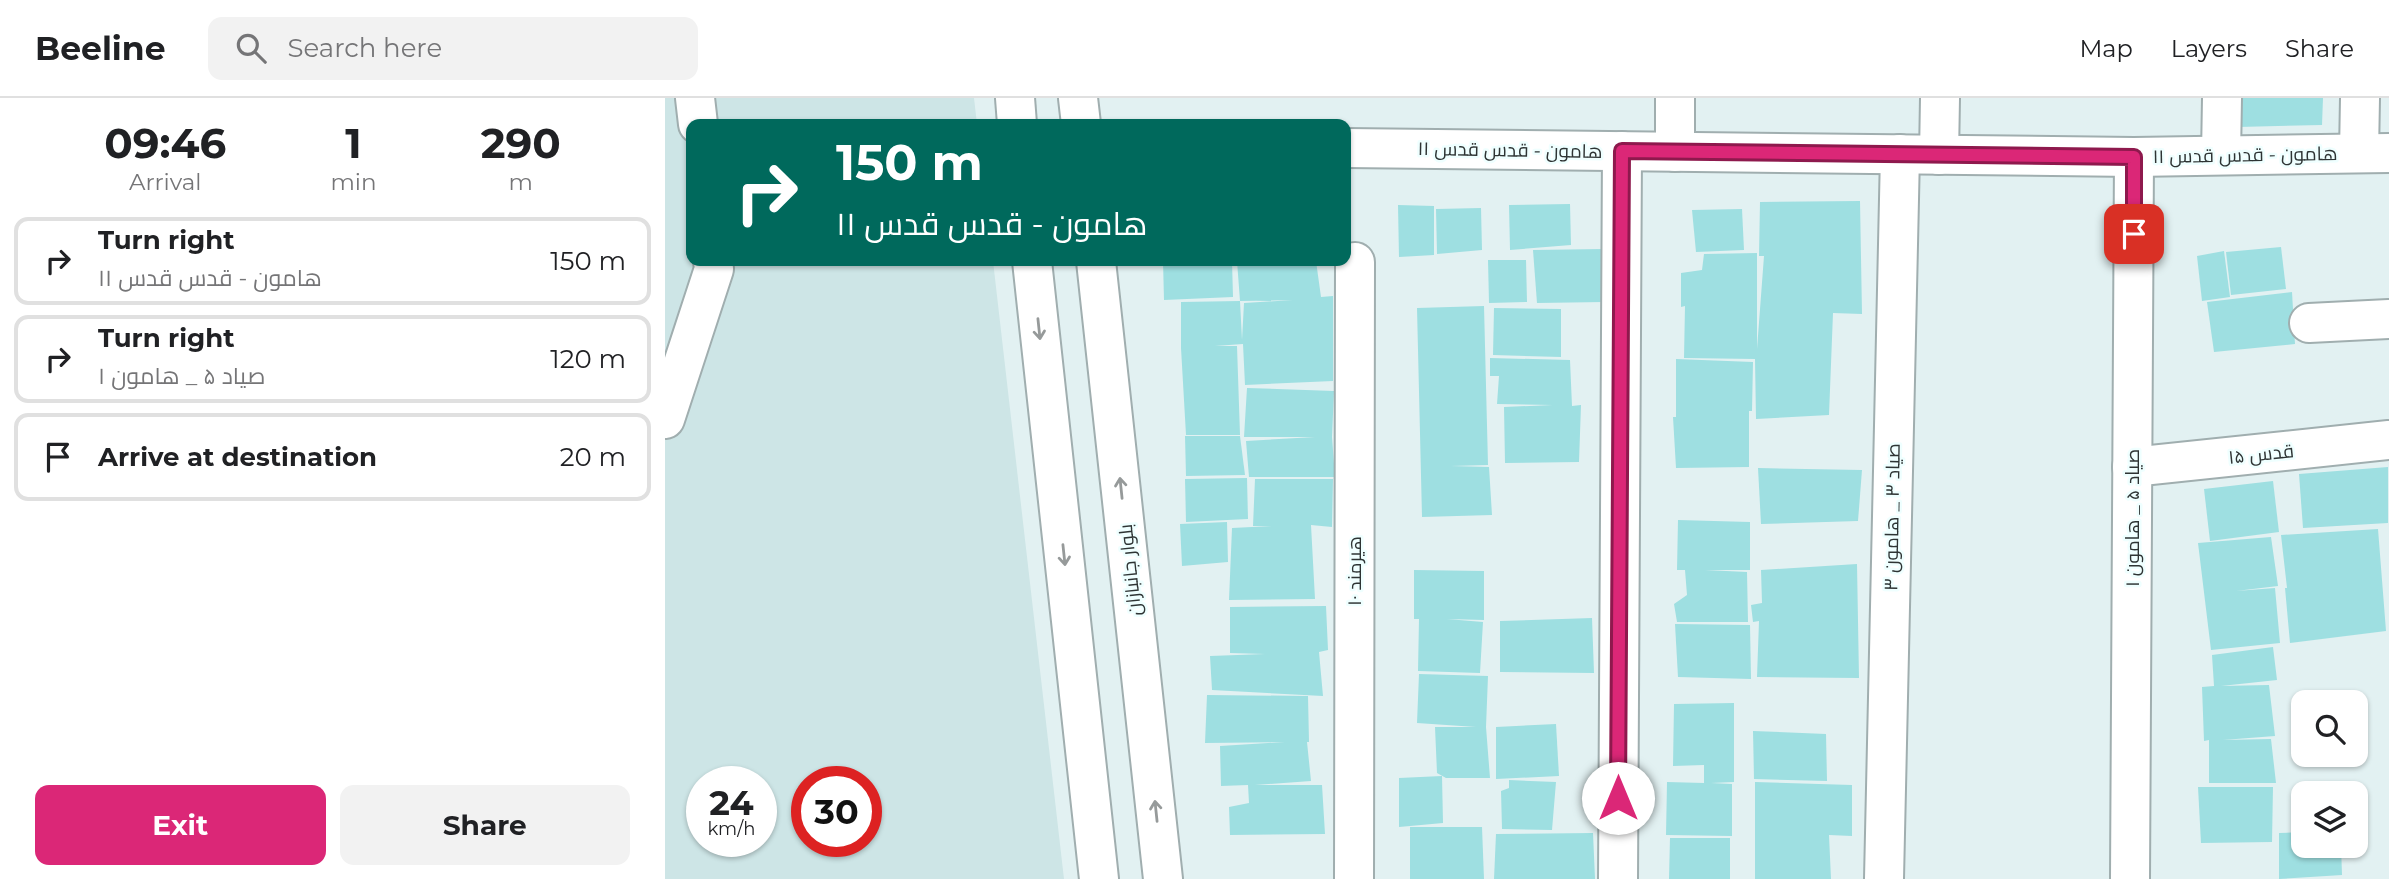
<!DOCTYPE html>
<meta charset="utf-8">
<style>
body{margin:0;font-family:Montserrat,Cairo,sans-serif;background:#f2f2f2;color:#202124;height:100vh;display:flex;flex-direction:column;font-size:26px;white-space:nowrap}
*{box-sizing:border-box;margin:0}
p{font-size:23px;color:#757577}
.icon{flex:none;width:38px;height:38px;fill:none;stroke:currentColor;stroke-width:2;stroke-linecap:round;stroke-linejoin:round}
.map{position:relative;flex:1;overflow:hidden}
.panel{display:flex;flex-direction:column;background:#fff;width:665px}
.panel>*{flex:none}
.hud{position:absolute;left:21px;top:21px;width:665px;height:147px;border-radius:14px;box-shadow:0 2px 5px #0004;background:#00695c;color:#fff;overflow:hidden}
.tools{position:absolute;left:1626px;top:592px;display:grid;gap:14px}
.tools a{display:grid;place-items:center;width:77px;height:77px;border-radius:14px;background:#fff;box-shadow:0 2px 5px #0004;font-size:35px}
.speed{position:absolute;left:21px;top:668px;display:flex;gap:14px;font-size:35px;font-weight:700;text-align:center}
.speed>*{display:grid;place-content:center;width:91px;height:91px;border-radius:50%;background:#fff;box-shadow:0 2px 5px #0004;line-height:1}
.speed small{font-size:18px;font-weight:400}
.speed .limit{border:10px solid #d22;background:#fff;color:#111}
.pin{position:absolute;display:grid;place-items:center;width:60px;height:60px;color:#fff;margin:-30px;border-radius:14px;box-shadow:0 4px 10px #0006}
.me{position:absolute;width:77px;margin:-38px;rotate:0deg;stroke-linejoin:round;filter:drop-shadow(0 0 5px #0008)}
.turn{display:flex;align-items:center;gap:24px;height:147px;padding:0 35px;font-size:32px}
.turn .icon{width:91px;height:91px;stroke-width:2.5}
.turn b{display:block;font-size:49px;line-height:60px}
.eta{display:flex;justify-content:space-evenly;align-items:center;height:119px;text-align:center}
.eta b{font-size:42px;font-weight:700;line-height:49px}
.action{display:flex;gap:14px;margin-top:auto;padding:14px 35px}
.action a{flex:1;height:80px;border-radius:14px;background:#db2777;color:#fff;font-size:28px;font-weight:700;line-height:80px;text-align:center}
.action a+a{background:#f2f2f2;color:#202124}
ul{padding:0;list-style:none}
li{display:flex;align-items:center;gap:21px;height:88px;margin:0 14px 10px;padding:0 21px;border:4px solid #e0e0e0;border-radius:14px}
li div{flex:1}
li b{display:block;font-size:26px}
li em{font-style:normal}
header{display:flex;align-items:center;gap:42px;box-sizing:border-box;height:98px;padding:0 35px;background:#fff;border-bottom:2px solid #e0e0e0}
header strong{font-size:33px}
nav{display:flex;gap:38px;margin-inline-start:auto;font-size:24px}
.search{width:490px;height:63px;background:#f2f2f2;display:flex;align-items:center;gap:18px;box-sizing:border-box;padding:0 24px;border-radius:14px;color:#757577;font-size:26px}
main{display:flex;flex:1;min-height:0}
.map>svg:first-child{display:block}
.built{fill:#cde5e6;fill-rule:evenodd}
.building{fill:#9edfe1;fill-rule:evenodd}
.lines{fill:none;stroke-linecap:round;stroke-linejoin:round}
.minor-casing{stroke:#a0aeaf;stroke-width:42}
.minor{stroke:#fff;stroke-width:38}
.oneway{stroke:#969a9a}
.route-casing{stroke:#8e194d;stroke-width:18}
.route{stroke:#db2777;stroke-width:12}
.labels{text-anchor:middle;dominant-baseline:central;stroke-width:5;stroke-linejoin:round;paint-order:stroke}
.street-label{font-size:19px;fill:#2e3434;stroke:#efffff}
</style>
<header>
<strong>Beeline</strong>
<div class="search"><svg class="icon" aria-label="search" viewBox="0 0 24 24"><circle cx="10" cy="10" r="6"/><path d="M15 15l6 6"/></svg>Search here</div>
<nav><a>Map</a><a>Layers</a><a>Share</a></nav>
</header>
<main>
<section class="panel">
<div class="eta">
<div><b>09:46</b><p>Arrival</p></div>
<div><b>1</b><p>min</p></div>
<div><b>290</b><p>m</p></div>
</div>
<ul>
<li><svg class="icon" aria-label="right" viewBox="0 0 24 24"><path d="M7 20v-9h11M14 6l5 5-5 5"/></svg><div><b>Turn right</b><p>هامون - قدس قدس ۱۱</p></div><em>150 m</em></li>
<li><svg class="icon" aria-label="right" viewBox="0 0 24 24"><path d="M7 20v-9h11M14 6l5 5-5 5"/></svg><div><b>Turn right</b><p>صیاد ۵ _ هامون ۱</p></div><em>120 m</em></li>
<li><svg class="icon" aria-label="arrive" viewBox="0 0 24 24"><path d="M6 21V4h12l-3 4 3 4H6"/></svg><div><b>Arrive at destination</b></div><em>20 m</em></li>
</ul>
<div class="action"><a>Exit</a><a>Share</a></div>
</section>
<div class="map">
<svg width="1724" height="781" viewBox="0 0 1724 781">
<rect width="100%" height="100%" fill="#e2f1f2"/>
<path class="built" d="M0 0H309L312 26H26V163H328L399 781H0ZM37 684H96V744H37ZM142 684H201V744H142Z"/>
<g class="building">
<polygon points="1575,0 1658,0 1657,27 1573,29"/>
<polygon points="1195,103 1197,216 1168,215 1164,317 1091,321 1090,261 1019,260 1020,208 1016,209 1016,175 1037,172 1039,156 1092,155 1092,251 1099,158 1094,158 1095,104"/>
<polygon points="905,106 906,147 845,152 844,107"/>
<polygon points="733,107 769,108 769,157 734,159"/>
<polygon points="816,110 817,152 772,156 771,111"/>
<polygon points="1077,111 1079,152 1031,154 1027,112"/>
<polygon points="1616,149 1621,191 1566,197 1561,154"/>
<polygon points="938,151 939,204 872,205 868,152"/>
<polygon points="1559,153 1565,199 1537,203 1532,158"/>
<polygon points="823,162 861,162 862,204 824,205"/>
<polygon points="498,163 567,163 568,199 499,202"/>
<path d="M572 163H651L656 199 668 198V283L580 287 578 246 550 248H572L575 337H521L516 250V204L575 203ZM628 202 579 205 577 242 575 203Z"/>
<polygon points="1627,194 1630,246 1549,254 1542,204"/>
<polygon points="819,208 823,367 786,368 824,369 827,417 757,419 752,210"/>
<polygon points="829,210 896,211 896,259 828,257"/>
<polygon points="825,260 905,262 907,308 916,307 914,364 840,365 839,309 888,307 832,306 834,278 825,278"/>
<polygon points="1011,261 1088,264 1087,313 1084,313 1084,369 1011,370 1008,319 1011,319"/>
<polygon points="582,290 669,293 667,339 670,379 584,379 581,343 650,339 579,339"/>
<polygon points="520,338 575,338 580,377 521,378"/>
<polygon points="1723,369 1723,425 1638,430 1634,376"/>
<polygon points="1093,370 1197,372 1193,423 1096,426"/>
<polygon points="582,380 583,421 521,424 520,381"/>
<polygon points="590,381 668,381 667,429 646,427 650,501 564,502 567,430 607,428 588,428"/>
<polygon points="1608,383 1614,434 1545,443 1539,391"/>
<polygon points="1013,422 1085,424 1085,472 1040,472 1082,474 1083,524 1012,524 1009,506 1022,497 1020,472 1012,472"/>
<polygon points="562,424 563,464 517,468 515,426"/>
<polygon points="1713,431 1721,533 1625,545 1620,490 1622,490 1616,437"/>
<polygon points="1606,439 1613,488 1571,493 1610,490 1615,545 1546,552 1533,445"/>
<polygon points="1192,466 1194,580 1092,579 1094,523 1088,524 1086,507 1097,505 1096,472"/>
<polygon points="749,472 819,473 819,522 782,521 818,524 815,575 753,573 754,521 749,521"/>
<polygon points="661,508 663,552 654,554 658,598 547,592 545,558 600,556 565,555 565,509"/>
<polygon points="927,520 929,575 835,574 835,523"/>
<polygon points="1010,526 1085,527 1086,581 1013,579"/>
<polygon points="1608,549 1612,582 1556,588 1604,587 1610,638 1558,642 1606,641 1611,685 1544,685 1544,642 1539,643 1537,589 1549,588 1547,557"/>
<polygon points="754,576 823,578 821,629 825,680 781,680 772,675 770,629 811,629 752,625"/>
<polygon points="542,597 643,598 644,644 642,644 646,683 590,687 657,687 660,736 565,737 564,709 584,705 583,687 556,688 555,648 620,644 540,645"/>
<polygon points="1069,605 1069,684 1046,685 1067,686 1067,738 1001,737 1002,684 1039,685 1039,667 1008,668 1009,606"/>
<polygon points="891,626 894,678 831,681 831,629"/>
<polygon points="1088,633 1161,636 1162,683 1089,681"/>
<polygon points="777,678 778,725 734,729 734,680"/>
<polygon points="844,682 891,684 887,732 837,731 836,693 844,690"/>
<polygon points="1090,684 1187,687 1187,738 1164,737 1166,781 1090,781"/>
<polygon points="1533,689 1608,689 1607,744 1536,745"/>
<polygon points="745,729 817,729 819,781 745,781"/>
<polygon points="1638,734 1638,747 1676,747 1677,777 1614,781 1614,735"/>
<polygon points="928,735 930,781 829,781 831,736"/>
<polygon points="1005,740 1065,740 1065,781 1004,781"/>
</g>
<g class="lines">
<g class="minor-casing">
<g id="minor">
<polyline points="30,0 33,26"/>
<polyline points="350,0 352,26"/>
<polyline points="413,0 416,26"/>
<polyline points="1010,0 1010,54"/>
<polyline points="681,50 1469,59 1724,55"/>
<polyline points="1694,55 1695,0"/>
<polyline points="1274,57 1275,0"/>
<polyline points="1556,57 1557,0"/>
<polyline points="367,163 434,781"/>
<polyline points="431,163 498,781"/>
<polyline points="1644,225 1724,221"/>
<polyline points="0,321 49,171 48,163"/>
<polyline points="1467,369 1724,342"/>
<polyline points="689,781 690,164"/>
<polyline points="953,781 957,53"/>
<polyline points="1219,781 1235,56"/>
<polyline points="1465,781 1469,59"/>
</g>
</g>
<use href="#minor" class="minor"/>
</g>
<defs><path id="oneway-shaft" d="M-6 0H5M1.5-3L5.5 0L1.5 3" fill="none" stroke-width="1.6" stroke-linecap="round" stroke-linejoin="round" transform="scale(1.75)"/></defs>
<g class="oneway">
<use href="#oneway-shaft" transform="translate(374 231) rotate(84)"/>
<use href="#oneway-shaft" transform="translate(456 390) rotate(-96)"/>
<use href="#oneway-shaft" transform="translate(399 457) rotate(84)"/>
<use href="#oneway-shaft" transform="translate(491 713) rotate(-96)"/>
</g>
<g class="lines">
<g class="route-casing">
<polyline id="route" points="953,700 957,53 1469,59 1469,136"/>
</g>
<use href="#route" class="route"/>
</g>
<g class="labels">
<g class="street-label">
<text transform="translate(845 52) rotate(1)">هامون - قدس قدس ۱۱</text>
<text transform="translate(1580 57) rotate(-1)">هامون - قدس قدس ۱۱</text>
<text transform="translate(1596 356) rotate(-6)">قدس ۱۵</text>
<text transform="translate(1227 419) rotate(-89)">صیاد ۳ _ هامون ۳</text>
<text transform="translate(1467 420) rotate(-90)">صیاد ۵ _ هامون ۱</text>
<text transform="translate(465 472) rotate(-96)">بلوار جانبازان</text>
<text transform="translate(689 473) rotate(-90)">هیرمند ۱۰</text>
</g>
</g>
</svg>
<div class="tools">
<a><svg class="icon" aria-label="search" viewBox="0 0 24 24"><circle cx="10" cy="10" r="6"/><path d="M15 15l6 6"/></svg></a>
<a><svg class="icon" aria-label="layers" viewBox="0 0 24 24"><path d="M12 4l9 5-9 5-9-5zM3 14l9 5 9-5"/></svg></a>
</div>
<div class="speed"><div>24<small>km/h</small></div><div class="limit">30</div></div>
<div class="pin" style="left:1469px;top:136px;background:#d93025"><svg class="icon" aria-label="arrive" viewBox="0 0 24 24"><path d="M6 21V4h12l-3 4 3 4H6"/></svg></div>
<svg class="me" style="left:953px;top:700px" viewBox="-20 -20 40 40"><circle r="19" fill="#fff"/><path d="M0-13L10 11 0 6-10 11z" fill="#db2777"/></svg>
<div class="hud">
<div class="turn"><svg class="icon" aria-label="right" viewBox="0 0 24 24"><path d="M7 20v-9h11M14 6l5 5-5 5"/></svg><div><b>150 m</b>هامون - قدس قدس ۱۱</div></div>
</div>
</div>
</main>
